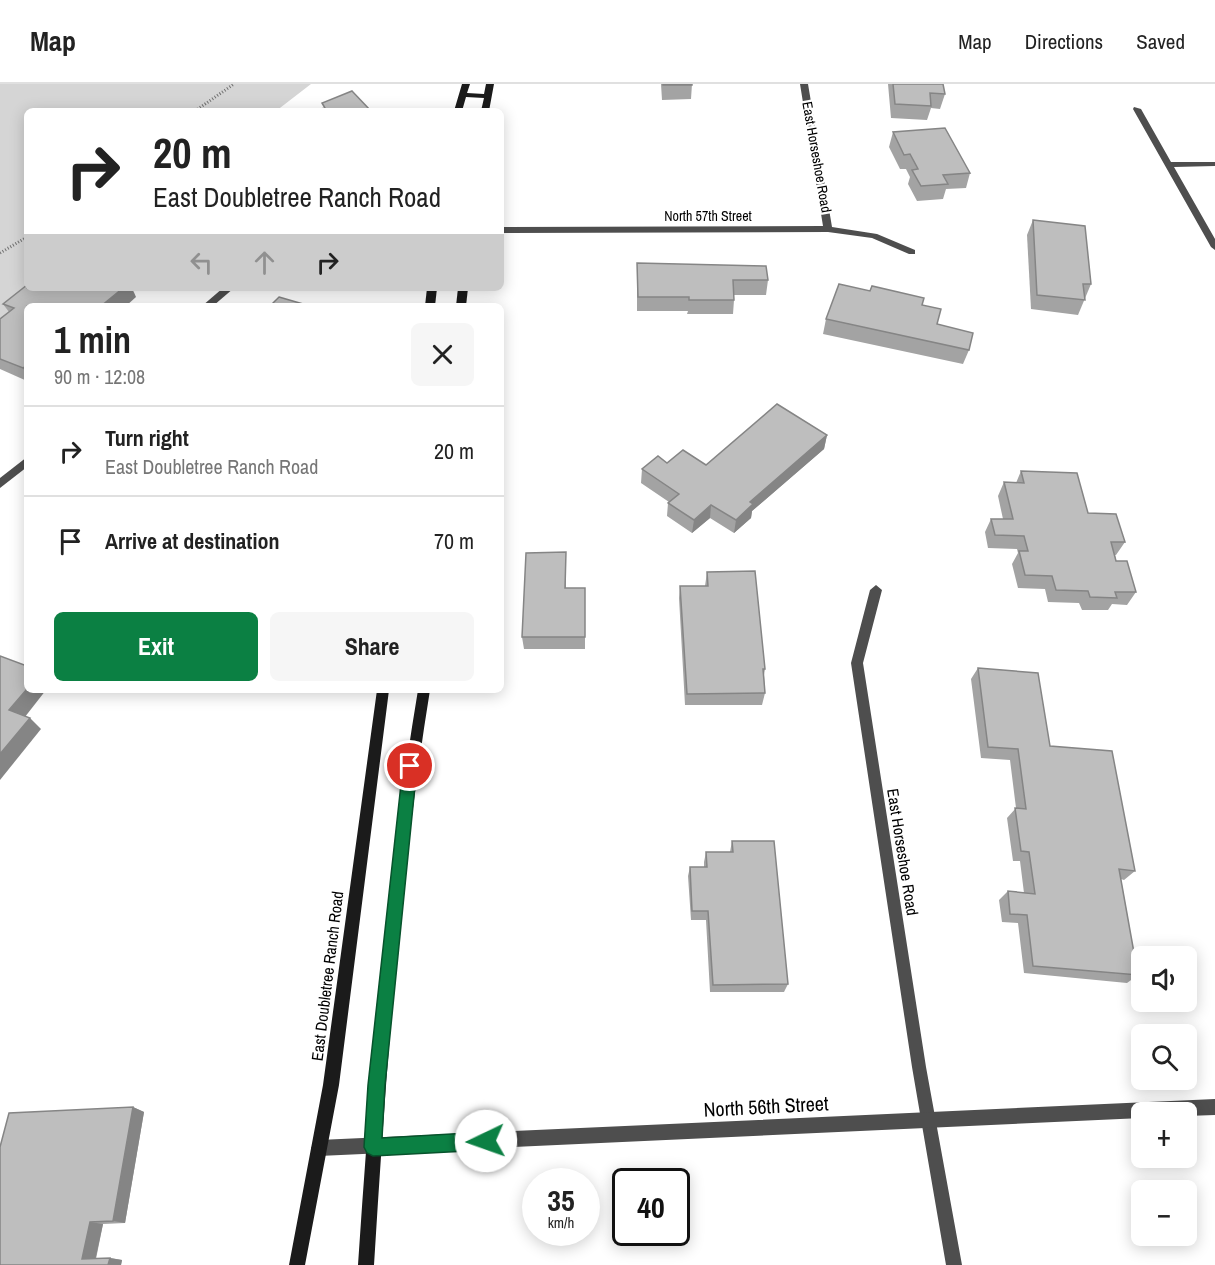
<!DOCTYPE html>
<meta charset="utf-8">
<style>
body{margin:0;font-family:"Archivo Narrow",sans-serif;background:#f6f6f6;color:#222;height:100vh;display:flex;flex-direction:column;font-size:22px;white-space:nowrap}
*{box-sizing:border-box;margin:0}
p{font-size:20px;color:#767676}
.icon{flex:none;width:33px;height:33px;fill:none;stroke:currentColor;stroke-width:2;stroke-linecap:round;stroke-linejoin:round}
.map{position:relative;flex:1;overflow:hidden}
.side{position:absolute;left:24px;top:219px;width:480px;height:390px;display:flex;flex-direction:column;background:#fff;border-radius:9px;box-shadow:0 3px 15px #0003}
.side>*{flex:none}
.guide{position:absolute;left:24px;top:24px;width:480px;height:183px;border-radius:9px;box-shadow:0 3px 15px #0003;background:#fff;color:#222;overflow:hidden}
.controls{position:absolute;left:1131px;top:862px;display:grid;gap:12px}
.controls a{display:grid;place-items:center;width:66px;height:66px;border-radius:9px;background:#fff;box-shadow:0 3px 15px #0003;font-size:30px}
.speed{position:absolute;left:522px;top:1084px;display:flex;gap:12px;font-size:30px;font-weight:700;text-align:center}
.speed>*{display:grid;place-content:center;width:78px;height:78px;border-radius:50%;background:#fff;box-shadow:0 3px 15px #0003;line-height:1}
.speed small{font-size:15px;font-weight:400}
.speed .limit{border:3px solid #111;border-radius:9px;background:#fff;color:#111}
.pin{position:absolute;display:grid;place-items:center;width:51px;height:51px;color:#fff;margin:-26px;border:3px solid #fff;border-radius:50%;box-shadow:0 2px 6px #0007}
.me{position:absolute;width:66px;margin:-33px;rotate:267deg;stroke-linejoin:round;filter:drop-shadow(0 0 4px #0008)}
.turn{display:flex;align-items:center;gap:21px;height:126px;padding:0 30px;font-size:27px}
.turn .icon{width:78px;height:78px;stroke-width:2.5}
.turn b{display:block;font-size:42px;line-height:51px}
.lanes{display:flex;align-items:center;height:57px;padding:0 30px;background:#0003;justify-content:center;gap:30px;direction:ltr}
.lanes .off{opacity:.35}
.round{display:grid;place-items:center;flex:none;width:63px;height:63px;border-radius:9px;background:#f6f6f6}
.head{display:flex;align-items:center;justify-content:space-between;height:102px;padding:0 30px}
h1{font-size:36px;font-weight:700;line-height:45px}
.primary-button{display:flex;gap:12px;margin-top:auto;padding:12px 30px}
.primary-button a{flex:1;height:69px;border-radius:9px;background:#0b8043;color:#fff;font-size:24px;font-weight:700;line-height:69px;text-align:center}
.primary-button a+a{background:#f6f6f6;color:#222}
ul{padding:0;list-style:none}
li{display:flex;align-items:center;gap:18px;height:90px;padding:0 30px;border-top:2px solid #e0e0e0}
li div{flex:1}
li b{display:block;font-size:22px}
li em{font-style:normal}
header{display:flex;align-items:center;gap:36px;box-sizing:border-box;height:84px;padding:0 30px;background:#fff;border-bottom:2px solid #e0e0e0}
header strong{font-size:28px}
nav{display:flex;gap:33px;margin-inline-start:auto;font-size:21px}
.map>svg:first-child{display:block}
.green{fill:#d5d5d5}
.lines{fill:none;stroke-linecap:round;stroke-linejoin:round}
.path{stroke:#707070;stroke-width:3;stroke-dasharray:1 2;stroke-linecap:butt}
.service{fill:#4e4e4e;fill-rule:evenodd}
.minor{fill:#4e4e4e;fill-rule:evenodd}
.tertiary{fill:#4e4e4e;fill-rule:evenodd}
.secondary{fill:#1b1b1b;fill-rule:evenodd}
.wall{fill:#a3a3a3}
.shaded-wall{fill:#858585}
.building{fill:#bebebe;stroke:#858585;stroke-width:1.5}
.route{fill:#0b8043;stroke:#07532c;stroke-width:1.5}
.labels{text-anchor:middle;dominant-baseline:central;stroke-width:4.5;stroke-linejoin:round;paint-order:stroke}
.far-street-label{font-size:14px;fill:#000;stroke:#fff}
.street-label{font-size:16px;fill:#000;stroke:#fff}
.near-street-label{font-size:20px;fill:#000;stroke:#fff}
</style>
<header>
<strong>Map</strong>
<nav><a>Map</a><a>Directions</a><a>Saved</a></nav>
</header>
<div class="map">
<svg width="1215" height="1181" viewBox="0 0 1215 1181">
<rect width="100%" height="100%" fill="#fff"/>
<polygon class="green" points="0,0 311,0 276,27 27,27 27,204 41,204 0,235"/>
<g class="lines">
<g class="path">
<polyline points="195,27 234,0"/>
<polyline points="0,169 27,153"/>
</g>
<polygon class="service" points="1134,23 1141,25 1171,78 1215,78 1215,82 1174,83 1215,155 1215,166 1211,163 1133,25"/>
<g class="minor">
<polygon points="800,0 808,0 832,143 877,150 915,166 915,170 909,170 872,154 828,148 501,149 501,143 823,142"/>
<polygon points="223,204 234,204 213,222 202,222"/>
<polygon points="27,373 27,383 0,404 0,394"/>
<polygon points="876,501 882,506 863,579 926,983 962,1181 946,1181 912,983 851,579 870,506"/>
</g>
<polygon class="tertiary" points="1215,1015 1215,1031 1186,1032 1186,1029 1142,1029 1142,1034 319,1072 314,1069 311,1064 314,1059 319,1056"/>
<g class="secondary">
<polygon points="462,0 470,0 467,9 484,10 486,0 494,0 489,27 481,27 484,14 466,13 462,27 454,27"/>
<polygon points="427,204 437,204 435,222 425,222"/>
<polygon points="458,204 468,204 466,222 456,222"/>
<polygon points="377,606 389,606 339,1001 305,1181 289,1181 323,1001"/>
<path d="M418 606H430C399 797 386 988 374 1181H358C371 988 386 797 418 606Z"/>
</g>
</g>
<g class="wall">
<polygon points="661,0 704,0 692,0 691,15 662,16"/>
<polygon points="888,0 943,0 945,10 940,25 931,24 927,36 891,34"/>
<polygon points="893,48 970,89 966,104 946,105 943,115 917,117 908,100 910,93 906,85 900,85 889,63"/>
<polygon points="1033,136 1091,200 1078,231 1031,225 1027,151"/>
<polygon points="637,179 768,196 766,211 734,211 734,216 733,230 687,230 688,227 637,227"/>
<polygon points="136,213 27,222 27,297 0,285 0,235 9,228 3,220"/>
<polygon points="922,221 937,240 969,266 963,280 823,250 826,235"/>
<polygon points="827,351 824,365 752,427 751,434 734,449 710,434 692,449 667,432 668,419 669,418 641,399 642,385 667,379 706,381"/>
<polygon points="1021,387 1088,429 1125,458 1116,471 1115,471 1116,477 1136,508 1127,521 1112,520 1108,526 1082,526 1079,519 1048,518 1045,505 1018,504 1012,480 1018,469 1017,465 988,464 985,448 991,435 1003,435 998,412 1004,398 1016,399"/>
<polygon points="566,481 566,504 585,504 585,565 524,565 522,553"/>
<polygon points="707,488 765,585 764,591 765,609 762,621 685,621 679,514 680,502 705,502"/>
<polygon points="978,584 1050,662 1135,787 1124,796 1121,795 1138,891 1127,899 1024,889 1018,839 1002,838 999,816 1008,807 1024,809 1020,777 1013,777 1007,734 1016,724 1010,676 981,674 971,595"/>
<polygon points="732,757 788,900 784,908 710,908 706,836 691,836 688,792 690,783 704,783 704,778 706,768 730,768"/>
<polygon points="133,1023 144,1028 125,1139 103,1140 96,1175 110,1174 122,1176 121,1181 0,1181"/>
</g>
<g class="shaded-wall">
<polygon points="123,204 132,204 136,213 126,222 101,222"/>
<polygon points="27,281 27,291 23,284"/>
<polygon points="827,351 824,365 752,427 751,434 734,449 736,436 750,418"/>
<polygon points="711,421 710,434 692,449 694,436"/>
<polygon points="27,605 27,606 46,606 21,638 9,626"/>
<polygon points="30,634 41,645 0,696 0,670"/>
<polygon points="133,1023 144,1028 125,1139 113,1137"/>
<polygon points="90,1138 103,1140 95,1177 82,1175"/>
<polygon points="110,1174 122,1176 121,1181 108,1181"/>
</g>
<g class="building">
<rect x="663" y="0" width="29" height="1"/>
<polygon points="893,0 943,0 945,10 930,9 931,22 895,20"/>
<polygon points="352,7 371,27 313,27 325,24 322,19"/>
<polygon points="945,44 970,89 943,91 948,100 921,102 912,86 918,85 910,70 904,71 893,48"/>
<polygon points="1033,136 1085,142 1091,200 1083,200 1085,216 1037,211"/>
<polygon points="637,179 766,182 768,196 733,196 734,216 689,216 689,213 638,213"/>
<polygon points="839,200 870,207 872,202 924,214 922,221 941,225 937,240 973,249 969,266 826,235"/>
<polygon points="27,201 27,204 123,204 101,222 27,222 27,281 23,284 0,275 0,235 14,224 3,220"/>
<polygon points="279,213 310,222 270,222"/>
<polygon points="777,320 827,351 750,418 753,420 736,436 711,421 694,436 668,419 679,410 642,385 658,372 667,379 683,366 706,381"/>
<polygon points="1021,387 1077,389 1088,429 1116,430 1125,458 1111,458 1116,477 1127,477 1136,508 1115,508 1117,514 1090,513 1088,507 1056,506 1052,492 1025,491 1019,467 1028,467 1024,452 995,451 991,435 1013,435 1004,398 1024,399"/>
<polygon points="566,468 565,504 585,504 585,553 522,553 526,469"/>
<polygon points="755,487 765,585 763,585 765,609 687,610 680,502 708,502 707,488"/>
<polygon points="0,572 27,582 27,605 9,626 30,634 0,670"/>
<polygon points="978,584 1038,589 1050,662 1112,667 1135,787 1119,785 1138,891 1033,882 1027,831 1010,830 1008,807 1035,810 1029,768 1021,767 1015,724 1026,725 1018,665 988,663"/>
<polygon points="732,757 774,757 788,900 713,901 708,827 692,827 690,783 707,783 706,768 733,768"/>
<polygon points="133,1023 113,1137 90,1138 82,1175 110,1174 108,1181 0,1181 0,1063 9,1029"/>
</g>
<polygon class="route" points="410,675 417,682 385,1001 382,1054 486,1048 492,1051 494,1057 492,1063 486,1066 373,1072 367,1069 364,1063 368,1001 403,682"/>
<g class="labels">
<g class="far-street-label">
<text transform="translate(817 73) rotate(80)">East Horseshoe Road</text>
<text x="708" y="132">North 57th Street</text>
</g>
<g class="street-label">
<text transform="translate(903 768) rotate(81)">East Horseshoe Road</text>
<text transform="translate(327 892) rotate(-83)">East Doubletree Ranch Road</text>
</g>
<g class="near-street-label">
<text transform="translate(766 1022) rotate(-3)">North 56th Street</text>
</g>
</g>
</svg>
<div class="controls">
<a><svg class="icon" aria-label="sound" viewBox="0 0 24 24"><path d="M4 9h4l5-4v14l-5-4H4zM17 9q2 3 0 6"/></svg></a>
<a><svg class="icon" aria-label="search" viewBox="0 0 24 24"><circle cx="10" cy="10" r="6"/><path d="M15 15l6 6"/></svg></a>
<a>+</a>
<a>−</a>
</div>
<div class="speed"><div>35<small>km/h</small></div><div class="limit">40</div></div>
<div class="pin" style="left:410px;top:682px;background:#d93025"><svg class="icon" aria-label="arrive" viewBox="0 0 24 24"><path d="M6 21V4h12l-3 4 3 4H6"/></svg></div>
<svg class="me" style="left:486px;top:1057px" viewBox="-20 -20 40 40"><circle r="19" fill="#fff"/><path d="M0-13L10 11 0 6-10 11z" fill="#0b8043"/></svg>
<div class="guide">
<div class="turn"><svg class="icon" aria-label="right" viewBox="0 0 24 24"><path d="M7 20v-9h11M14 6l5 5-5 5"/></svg><div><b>20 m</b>East Doubletree Ranch Road</div></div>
<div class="lanes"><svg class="icon off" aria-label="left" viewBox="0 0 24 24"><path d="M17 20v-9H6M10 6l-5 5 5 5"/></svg><svg class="icon off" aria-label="ahead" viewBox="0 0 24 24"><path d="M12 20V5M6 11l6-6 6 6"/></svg><svg class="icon" aria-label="right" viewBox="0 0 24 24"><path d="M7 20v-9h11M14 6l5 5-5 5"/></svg></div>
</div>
<section class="side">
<div class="head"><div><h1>1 min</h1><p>90 m · 12:08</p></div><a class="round"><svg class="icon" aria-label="close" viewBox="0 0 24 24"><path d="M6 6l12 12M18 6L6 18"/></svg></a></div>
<ul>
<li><svg class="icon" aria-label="right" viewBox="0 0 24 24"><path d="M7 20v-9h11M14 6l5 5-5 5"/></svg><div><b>Turn right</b><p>East Doubletree Ranch Road</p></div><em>20 m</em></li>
<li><svg class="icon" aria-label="arrive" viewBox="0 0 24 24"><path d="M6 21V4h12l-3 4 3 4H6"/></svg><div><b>Arrive at destination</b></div><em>70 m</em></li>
</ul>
<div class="primary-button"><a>Exit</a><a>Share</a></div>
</section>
</div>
